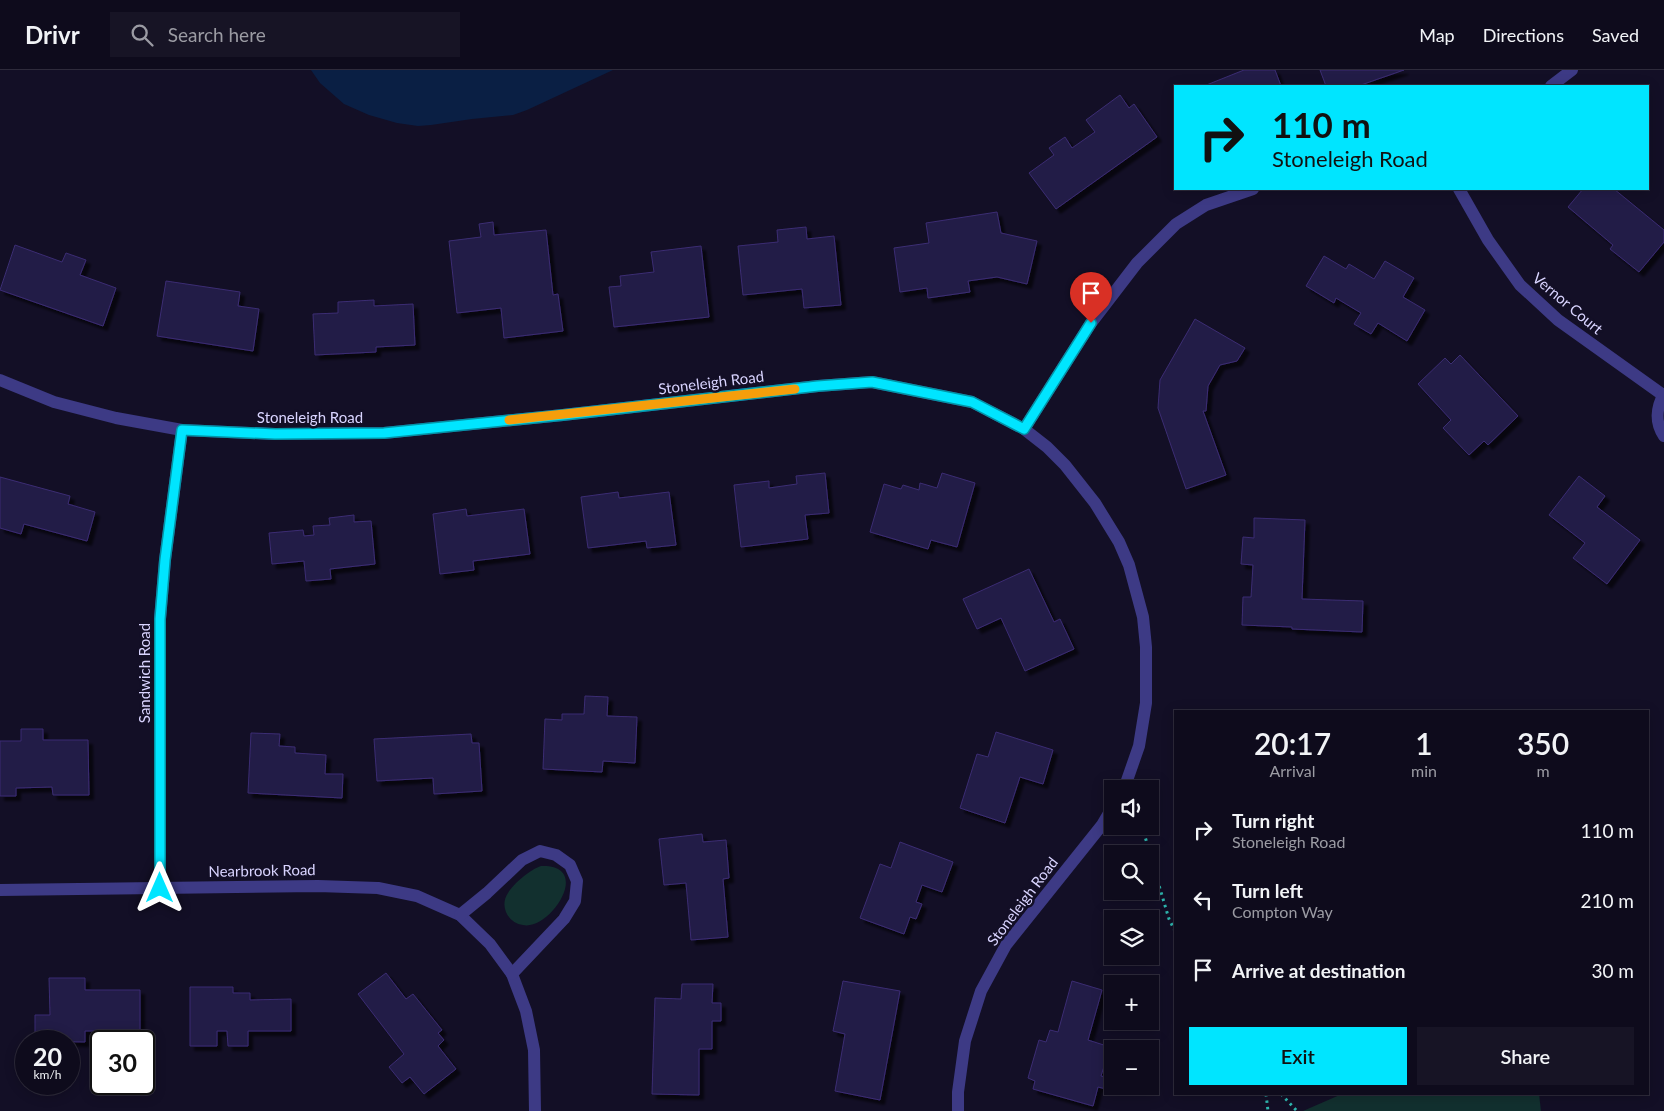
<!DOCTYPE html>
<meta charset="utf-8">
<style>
body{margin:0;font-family:Lato,sans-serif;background:#171425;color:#f1f3f6;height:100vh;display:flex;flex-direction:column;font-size:19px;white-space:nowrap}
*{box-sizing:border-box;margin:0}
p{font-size:16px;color:#9b9ba3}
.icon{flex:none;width:28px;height:28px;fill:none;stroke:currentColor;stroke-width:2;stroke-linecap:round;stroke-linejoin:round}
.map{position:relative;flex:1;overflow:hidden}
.sheet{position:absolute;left:1174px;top:640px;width:475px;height:385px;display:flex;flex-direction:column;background:#0e0b1c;border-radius:0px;box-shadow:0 2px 12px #0003,0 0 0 1px #2e2b3b}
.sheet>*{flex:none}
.banner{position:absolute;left:1174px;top:15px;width:475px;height:105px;border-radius:0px;box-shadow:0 2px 12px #0003,0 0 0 1px #2e2b3b;background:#00e5ff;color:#111;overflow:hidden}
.fabs{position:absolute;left:1104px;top:710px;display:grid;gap:10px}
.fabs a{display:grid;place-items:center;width:55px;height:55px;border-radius:0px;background:#0e0b1c;box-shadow:0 2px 12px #0003,0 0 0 1px #2e2b3b;font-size:25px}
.speed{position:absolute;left:15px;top:960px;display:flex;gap:10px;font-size:25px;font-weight:700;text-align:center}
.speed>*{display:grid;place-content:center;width:65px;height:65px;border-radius:50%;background:#0e0b1c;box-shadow:0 2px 12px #0003,0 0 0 1px #2e2b3b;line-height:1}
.speed small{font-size:12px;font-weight:400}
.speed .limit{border:2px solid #111;border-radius:8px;background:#fff;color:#111}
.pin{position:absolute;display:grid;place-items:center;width:42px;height:42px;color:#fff;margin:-51px -21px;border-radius:50% 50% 50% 0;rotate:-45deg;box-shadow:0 0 5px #0007}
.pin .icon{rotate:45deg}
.me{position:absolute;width:55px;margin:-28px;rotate:0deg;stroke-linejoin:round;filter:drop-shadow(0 0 4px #0008)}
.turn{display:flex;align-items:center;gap:18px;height:105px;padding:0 15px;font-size:22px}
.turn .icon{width:65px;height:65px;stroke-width:2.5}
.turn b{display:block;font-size:35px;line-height:42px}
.eta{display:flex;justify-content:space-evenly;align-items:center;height:85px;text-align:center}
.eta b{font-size:30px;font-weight:600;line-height:35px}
.button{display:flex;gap:10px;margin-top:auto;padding:10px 15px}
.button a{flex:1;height:58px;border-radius:0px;background:#00e5ff;color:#111;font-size:20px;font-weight:600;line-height:58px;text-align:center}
.button a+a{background:#171425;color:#f1f3f6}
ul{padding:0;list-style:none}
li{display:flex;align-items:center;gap:15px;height:70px;padding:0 15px}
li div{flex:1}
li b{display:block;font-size:19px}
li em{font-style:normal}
header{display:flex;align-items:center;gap:30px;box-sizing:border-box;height:70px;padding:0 25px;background:#0e0b1c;border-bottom:1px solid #2e2b3b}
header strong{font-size:24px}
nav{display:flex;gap:28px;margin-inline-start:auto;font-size:18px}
.search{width:350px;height:45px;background:#171425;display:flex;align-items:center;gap:12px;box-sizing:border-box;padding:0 18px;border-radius:0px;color:#9b9ba3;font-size:19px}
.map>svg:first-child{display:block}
.green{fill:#12302f}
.water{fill:#0a1f44}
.building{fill:#241b47;stroke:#3b2d73;filter:url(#shadow)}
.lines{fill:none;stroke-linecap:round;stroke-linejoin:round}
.path{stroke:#2fb8b0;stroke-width:3;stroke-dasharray:2.5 4;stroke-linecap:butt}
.minor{stroke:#3d3a85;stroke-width:12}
.route-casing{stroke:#0095a6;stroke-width:12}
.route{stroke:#00e5ff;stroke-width:9}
.slow{stroke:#f59e0b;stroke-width:9}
.labels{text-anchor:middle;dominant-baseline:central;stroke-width:5;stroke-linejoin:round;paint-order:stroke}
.street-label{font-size:15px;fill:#d9d4ff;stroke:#130f26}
</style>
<header>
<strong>Drivr</strong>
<div class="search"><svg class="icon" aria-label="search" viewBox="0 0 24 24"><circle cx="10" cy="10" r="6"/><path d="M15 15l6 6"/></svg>Search here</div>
<nav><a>Map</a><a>Directions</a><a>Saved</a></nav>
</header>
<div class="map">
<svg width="1664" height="1041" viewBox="0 0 1664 1041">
<defs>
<filter id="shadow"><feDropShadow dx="4.5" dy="4.5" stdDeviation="1" flood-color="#0009"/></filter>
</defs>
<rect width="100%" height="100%" fill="#130f26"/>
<g class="green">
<path d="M541 796C594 794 550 861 523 855 508 853 499 836 508 823 513 814 531 799 541 796Z"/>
<polygon points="1342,1024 1539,1024 1541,1041 1303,1041"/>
</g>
<polygon class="water" points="311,0 613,0 527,40 513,45 472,49 431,55 418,56 397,53 369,45 344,34 320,13"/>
<g class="building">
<polygon points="1244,0 1275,0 1281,16 1204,16"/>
<polygon points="1320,0 1404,0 1358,16 1326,16"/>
<polygon points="1120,25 1129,38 1134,34 1157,67 1056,139 1029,103 1054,85 1049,78 1065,67 1072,78 1095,62 1086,50"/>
<polygon points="1583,119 1614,119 1664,160 1664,172 1639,202 1610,179 1613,175 1568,137"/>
<polygon points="997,142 1001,163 1037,171 1027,214 997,207 968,211 970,222 928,228 927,218 900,222 894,178 929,173 926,153"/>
<polygon points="493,152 494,165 546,160 553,225 558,224 563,261 504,268 501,238 457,243 449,171 481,167 479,154"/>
<polygon points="806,157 807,169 834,166 841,235 804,238 802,219 743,225 738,176 778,172 777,160"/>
<polygon points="15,175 62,192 66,183 86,190 80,205 116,218 103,256 0,220"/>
<polygon points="701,176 709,247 614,257 609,217 621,216 620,206 654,202 651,182"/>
<polygon points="1324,186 1346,199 1349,194 1374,209 1385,191 1414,208 1403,227 1425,240 1407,271 1378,253 1371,264 1354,254 1361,243 1336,228 1334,233 1306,216"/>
<polygon points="166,211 240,222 238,236 259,239 253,281 157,266"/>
<polygon points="374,230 374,236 413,234 415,275 376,277 376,282 315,285 313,244 338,243 338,232"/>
<polygon points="1195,249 1245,278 1237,291 1220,295 1208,316 1206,341 1203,341 1226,405 1186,419 1158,338 1160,310"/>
<polygon points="1460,285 1518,346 1488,375 1484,371 1469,385 1443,358 1451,350 1418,314 1445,288 1451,294"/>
<polygon points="825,403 829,443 805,445 808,469 741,477 734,415 769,411 769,418 797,414 796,406"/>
<polygon points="942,403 975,413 957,477 931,470 928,479 870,462 884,414 901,419 903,415 919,420 920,413 937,418"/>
<polygon points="1579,406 1605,426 1597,437 1640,470 1607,514 1573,488 1585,473 1549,445"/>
<polygon points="0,407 70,426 68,434 95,442 87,471 24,454 21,464 0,458"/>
<polygon points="618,422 619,428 669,422 676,475 647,478 646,471 588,478 581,427"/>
<polygon points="466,439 467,446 524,439 530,484 473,491 474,500 440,504 433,444"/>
<polygon points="354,445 354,452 371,451 375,494 330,499 331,509 306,511 304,491 272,494 269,463 303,460 304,466 314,465 313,456 330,455 329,448"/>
<polygon points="1254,448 1305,450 1302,529 1363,531 1362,562 1292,559 1292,557 1242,555 1243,527 1251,527 1253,495 1241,494 1243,467 1254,468"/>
<polygon points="1029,499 1054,552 1060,549 1074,579 1025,601 1001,548 977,559 963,529"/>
<polygon points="585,626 608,627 607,646 637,647 635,693 603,691 602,702 543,699 545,649 562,650 562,644 584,644"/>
<polygon points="21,659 43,659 43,670 88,670 89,725 53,725 52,717 16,718 16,726 0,726 0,671 21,671"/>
<polygon points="996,662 1053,680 1043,714 1020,707 1005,753 960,738 977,684 988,687"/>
<polygon points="251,663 280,664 279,676 295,677 295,683 326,685 325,704 343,704 342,728 248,723"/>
<polygon points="471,664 472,673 479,673 482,721 434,724 433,708 377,711 374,669"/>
<polygon points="702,764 703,772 726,770 729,808 723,809 728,867 691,870 686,813 664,815 659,769"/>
<polygon points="900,772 953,792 942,822 922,815 916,832 922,834 916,849 910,847 904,864 860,848 880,794 891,798"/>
<polygon points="386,903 406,929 413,924 442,960 438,963 444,970 438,976 456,999 424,1024 410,1007 402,1013 389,997 404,984 358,924"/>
<polygon points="49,908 85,908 85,920 140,920 140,961 85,961 85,972 35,971 35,945 50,945"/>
<polygon points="843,911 900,921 880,1030 835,1021 845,964 833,961"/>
<polygon points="1072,911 1102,920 1088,970 1110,977 1101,1006 1109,1008 1106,1019 1098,1017 1093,1036 1033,1019 1035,1011 1028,1008 1039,970 1046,972 1050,960 1058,962"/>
<polygon points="682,914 713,914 712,933 721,933 721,951 712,951 712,979 699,979 699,1025 652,1024 655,928 681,929"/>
<polygon points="190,917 233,917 233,923 250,923 250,930 291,929 291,961 248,961 248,976 228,976 227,961 217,961 217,976 190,976"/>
</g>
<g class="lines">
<g class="path">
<polyline points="1142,756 1150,784"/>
<polyline points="1150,785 1169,849 1175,861"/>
<polyline points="1266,1024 1268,1041"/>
<polyline points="1281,1024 1297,1041"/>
</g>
<g class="minor">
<polyline points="1551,16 1572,0"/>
<polyline points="1459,119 1488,170 1520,215 1558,250 1663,325"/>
<polyline points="0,310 54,332 116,348 182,360 275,364 384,363 563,345 818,316 872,312 972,332 1024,359 1047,377 1065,395 1095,433 1119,472 1129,495 1143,547 1146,577 1146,633 1139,676 1124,719"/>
<path d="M1664 324C1656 338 1655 353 1664 366"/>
<polyline points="1024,359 1091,253 1137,193 1176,154 1206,135 1253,119"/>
<polyline points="160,818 160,549 165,490 182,360"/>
<polyline points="0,820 318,816 378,818 417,826 460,845 490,874 512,904 526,941 534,980 535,1041"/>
<polyline points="460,845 487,823 522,790 540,781 556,785 570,795 577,811 575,831 564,849 512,904"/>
<polyline points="958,1041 958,1022 965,971 981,921 1006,875 1102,755 1112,738"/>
</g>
</g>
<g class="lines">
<g class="route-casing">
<polyline id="route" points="160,818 160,549 165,490 182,360 275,364 384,363 563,345 818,316 872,312 972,332 1024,359 1091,253"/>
</g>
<use href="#route" class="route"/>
<polyline class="slow" points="509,350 795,319"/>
</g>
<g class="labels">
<g class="street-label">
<text transform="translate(1568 233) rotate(40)">Vernor Court</text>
<text transform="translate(711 312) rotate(-7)">Stoneleigh Road</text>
<text x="310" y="347">Stoneleigh Road</text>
<text transform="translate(144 603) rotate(-90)">Sandwich Road</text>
<text transform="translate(262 800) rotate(-1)">Nearbrook Road</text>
<text transform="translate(1022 831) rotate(-53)">Stoneleigh Road</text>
</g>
</g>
</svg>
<div class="fabs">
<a><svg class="icon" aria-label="sound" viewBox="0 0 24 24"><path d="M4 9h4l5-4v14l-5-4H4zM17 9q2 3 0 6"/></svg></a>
<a><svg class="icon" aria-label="search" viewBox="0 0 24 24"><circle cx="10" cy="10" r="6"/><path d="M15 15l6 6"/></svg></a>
<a><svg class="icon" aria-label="layers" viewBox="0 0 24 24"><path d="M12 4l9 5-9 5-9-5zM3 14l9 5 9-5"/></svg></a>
<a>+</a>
<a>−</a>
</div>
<div class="speed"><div>20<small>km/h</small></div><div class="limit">30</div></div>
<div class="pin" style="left:1091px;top:253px;background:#d93025"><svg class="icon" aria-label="arrive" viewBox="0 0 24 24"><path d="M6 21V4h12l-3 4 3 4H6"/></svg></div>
<svg class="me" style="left:160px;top:818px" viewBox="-20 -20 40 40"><path d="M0-17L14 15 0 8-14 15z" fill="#00e5ff" stroke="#fff" stroke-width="4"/></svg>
<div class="banner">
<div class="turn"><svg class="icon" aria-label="right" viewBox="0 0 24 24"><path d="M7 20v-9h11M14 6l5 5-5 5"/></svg><div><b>110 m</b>Stoneleigh Road</div></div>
</div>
<section class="sheet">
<div class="eta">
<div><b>20:17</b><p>Arrival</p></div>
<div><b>1</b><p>min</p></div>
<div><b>350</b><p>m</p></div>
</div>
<ul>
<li><svg class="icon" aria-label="right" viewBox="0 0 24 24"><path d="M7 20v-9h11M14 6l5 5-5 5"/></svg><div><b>Turn right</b><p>Stoneleigh Road</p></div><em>110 m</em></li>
<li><svg class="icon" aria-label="left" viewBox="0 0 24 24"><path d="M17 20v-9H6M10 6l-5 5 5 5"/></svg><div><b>Turn left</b><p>Compton Way</p></div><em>210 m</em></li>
<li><svg class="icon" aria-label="arrive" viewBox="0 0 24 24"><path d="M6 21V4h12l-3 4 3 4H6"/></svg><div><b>Arrive at destination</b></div><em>30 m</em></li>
</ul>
<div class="button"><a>Exit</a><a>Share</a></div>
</section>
</div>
